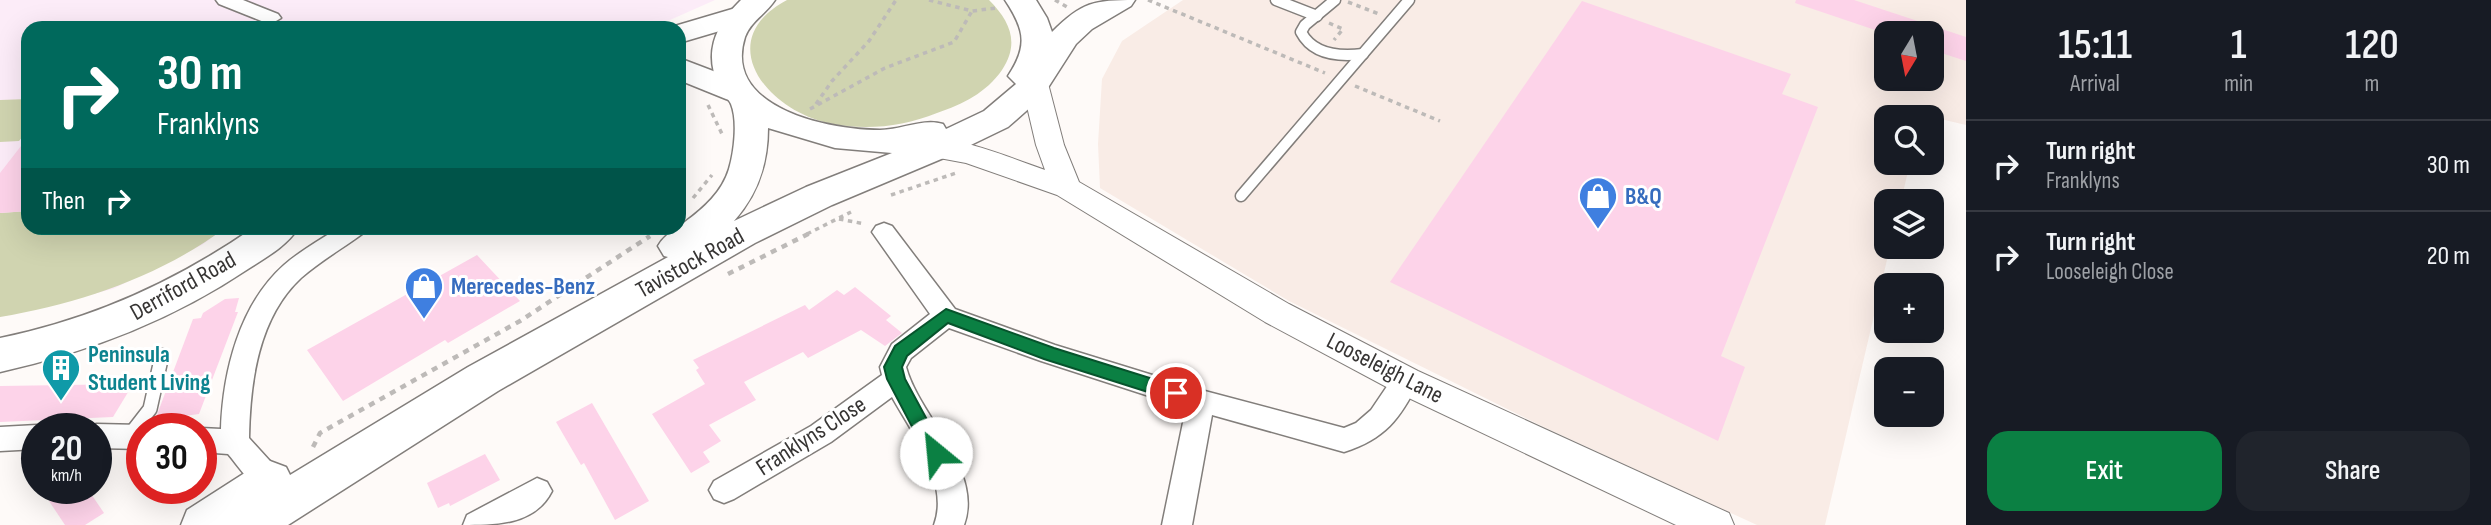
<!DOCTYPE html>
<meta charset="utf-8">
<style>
body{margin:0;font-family:"Sofia Sans Condensed",sans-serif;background:#20242c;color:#f1f3f6;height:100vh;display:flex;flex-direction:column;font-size:26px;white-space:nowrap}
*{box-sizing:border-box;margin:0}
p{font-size:23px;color:#9ea1a6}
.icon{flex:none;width:38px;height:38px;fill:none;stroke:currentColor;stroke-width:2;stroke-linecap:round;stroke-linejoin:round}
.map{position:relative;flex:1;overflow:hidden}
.details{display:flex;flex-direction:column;background:#171b24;width:525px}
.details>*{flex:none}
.hud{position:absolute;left:21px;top:21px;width:665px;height:214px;border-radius:21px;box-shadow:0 7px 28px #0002;background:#00695c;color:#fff;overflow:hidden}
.needle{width:46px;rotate:190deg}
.tools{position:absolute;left:1874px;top:21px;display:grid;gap:14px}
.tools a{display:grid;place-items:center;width:70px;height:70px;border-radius:14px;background:#171b24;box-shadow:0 7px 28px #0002;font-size:35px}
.speed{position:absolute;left:21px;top:413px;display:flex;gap:14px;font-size:35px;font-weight:700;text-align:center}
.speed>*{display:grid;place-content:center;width:91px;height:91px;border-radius:50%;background:#171b24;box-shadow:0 7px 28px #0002;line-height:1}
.speed small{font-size:18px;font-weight:400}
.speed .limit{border:10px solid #d22;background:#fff;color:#111}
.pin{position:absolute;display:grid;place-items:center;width:60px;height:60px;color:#fff;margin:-30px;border:4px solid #fff;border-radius:50%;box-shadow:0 2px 7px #0007}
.me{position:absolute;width:77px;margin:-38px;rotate:332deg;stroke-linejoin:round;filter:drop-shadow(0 0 5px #0008)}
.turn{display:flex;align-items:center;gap:24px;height:147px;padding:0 21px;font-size:32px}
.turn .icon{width:91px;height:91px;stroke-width:2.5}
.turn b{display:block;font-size:49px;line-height:60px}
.then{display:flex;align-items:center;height:66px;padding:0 21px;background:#0003;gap:14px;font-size:26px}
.eta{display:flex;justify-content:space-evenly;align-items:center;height:119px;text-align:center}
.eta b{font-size:42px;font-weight:600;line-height:49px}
.action{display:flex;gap:14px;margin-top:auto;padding:14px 21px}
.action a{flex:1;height:80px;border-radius:21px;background:#0b8043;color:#fff;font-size:28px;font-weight:600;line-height:80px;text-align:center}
.action a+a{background:#20242c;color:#f1f3f6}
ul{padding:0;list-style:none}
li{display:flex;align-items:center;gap:21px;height:91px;padding:0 21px;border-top:2px solid #363941}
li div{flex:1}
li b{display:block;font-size:26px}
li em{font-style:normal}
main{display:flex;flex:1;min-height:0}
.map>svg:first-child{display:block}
.built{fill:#f9ece6;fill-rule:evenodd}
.medical{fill:#fcecf8}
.green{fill:#d0d4b0}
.building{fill:#fdd3e9}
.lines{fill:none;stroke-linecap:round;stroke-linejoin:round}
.service-far1-casing{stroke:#827e7b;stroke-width:13}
.service-casing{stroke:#827e7b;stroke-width:16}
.minor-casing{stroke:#827e7b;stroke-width:3}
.tertiary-casing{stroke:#827e7b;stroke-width:2}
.primary-casing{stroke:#827e7b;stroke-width:3}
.trunk-casing{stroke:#827e7b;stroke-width:3}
.path-far1{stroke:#bdbab8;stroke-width:3.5;stroke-dasharray:4.5 4.5;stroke-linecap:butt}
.path{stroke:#bdbab8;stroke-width:4.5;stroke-dasharray:6 6;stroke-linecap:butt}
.service-far1{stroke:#fff;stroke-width:10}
.service{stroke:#fff;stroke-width:13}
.minor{fill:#fff;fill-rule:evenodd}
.tertiary{fill:#fff;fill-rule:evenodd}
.primary{fill:#fff;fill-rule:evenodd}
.trunk{fill:#fff;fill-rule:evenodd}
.route{fill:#0b8043;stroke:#07532c;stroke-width:2}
.labels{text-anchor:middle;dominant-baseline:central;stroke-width:6;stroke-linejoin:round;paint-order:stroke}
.shop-label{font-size:24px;font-weight:bold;fill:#366cbe;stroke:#fff;text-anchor:start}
.street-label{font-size:24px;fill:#373534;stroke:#fff}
.culture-label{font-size:24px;font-weight:bold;fill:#0d838f;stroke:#fff;text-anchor:start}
</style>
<main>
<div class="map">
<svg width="1966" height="525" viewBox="0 0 1966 525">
<rect width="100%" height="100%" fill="#fefaf8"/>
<path class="built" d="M1183 0H1966V125L1932 117H1886V163H1910L1901 201H1886V247H1890L1825 525H1757L1548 429 1289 301 1100 188 1098 144 1102 79 1122 41ZM1886 33H1932V79H1886Z"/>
<polygon class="medical" points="0,0 715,0 670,20 616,28 28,28 28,228 225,228 202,245 113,289 0,317"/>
<g class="green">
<path d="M787 0H989C1010 21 1020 43 1002 70 986 93 963 104 937 113 902 127 865 131 828 123 765 109 712 40 787 0Z"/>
<polygon points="28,99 28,130 19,141 0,142 0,100"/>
<path d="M28 211V228H225C161 276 79 304 0 317V213Z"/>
</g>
<g class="building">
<polygon points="1796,0 1854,0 1966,37 1966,61 1932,50 1932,33 1884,33 1795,3"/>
<polygon points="1582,1 1791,74 1782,94 1818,107 1721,356 1745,367 1718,441 1390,282"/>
<polygon points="28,137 28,211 0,213 0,173"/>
<polygon points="477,255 520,301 448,343 445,340 343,401 307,350"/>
<polygon points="855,287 891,316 886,320 902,333 885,346 861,330 808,358 803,352 744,382 756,400 709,425 721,441 703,452 710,462 691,473 652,414 705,384 696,370 699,368 693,360 805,305 809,310 837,290 844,295"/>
<polygon points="239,298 235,312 238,312 199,414 155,420 193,319 201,318 203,313 225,299"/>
<polygon points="133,384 113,417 0,422 0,386"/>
<polygon points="592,403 649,501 615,520 584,463 581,465 556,422"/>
<polygon points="485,454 500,480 450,506 449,503 438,508 427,483"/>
<polygon points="69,488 87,488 104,513 85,525 65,525 49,501"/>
</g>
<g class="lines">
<g class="service-far1-casing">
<g id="service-far1">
<polyline points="1276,0 1317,16"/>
<path d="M1335 0 1305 25 1301 32C1313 55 1339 57 1363 54"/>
<polyline points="1241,196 1409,0"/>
</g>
</g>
<g class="service-casing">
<polyline id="service" points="129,436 150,409 162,355"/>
</g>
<g class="minor-casing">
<g id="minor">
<polygon points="216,0 243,0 278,14 281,18 271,24 264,22 219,4"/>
<path d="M884 223 892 226 955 309 1055 345 1201 390 1344 428 1356 423 1371 410 1396 373 1406 370 1416 373 1419 381C1400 419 1385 439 1344 452L1212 415 1192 525H1162L1186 408 1041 361 949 328 911 358 906 367C919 416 984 470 964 525H934C950 483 912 433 892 397L831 442 734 499 724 503 714 499 709 490 714 481 811 426 882 375 880 367 892 344 930 314 872 232 876 226Z"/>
<path d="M338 228H366L362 234C343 248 319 262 301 278 258 318 250 383 249 438L280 472 284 481 280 490C257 498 242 470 228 454L201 452V429H199L201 428 221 429C223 372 239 305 284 265 300 251 320 240 338 228Z"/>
<polygon points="96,424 142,425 152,429 142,429 142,449 96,448 96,429 86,429"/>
<polygon points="37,425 47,429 37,429 37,449 0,451 0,427"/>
<path d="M537 478 547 482 552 491C535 525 496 525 463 525L467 515Z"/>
</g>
</g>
<g class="tertiary-casing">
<path id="tertiary" d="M1031 60 1040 62 1044 68 1064 145 1079 182 1289 304 1418 371 1729 513 1734 525H1676L1394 391 1265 322 1057 195 966 163 907 152 903 145 907 138C941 129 1011 158 1045 170L1036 145 1018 68 1022 62Z"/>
</g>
<g class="primary-casing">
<g id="primary">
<polygon points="739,7 750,10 754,16 750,22 679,43 679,28 668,28"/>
<polygon points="679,58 750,85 755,92 750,99 738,103 726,99 679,80"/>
<path d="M253 228H298C287 246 265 258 248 269 172 320 89 352 0 372V338C93 319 175 282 253 228Z"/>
</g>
</g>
<g class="trunk-casing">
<path id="trunk" d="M741 0H775C766 14 751 21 745 37 722 109 831 130 880 130 901 130 923 118 943 124L946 129 984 111 1016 84 1008 76C1028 46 1025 30 1005 0H1036L1047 18 1052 32C1082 2 1094 0 1135 0L1131 6 1092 29 1076 44 1042 97 1008 127 946 157 832 205 755 243 498 391 288 525H181L187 510 254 467 270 461 286 467 290 475 468 367 668 257 664 256 658 246C665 234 675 230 685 222 704 208 722 192 729 169 734 152 738 121 731 104 728 98 722 93 719 86 703 53 716 24 741 0ZM768 128 835 148 892 153 806 187 734 221C758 194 768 164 768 128Z"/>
</g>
<g class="path-far1">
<polyline points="929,0 972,11 997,8"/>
<polyline points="1055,0 1067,7"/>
<polyline points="1148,0 1325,73"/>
<polyline points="1348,2 1379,14"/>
<polyline points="1329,23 1343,29 1334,40"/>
<polyline points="1355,86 1440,121"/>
<polyline points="816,104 832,81 869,41 896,0"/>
<polyline points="708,105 722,134"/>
<polyline points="810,109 885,68 954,42 972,11"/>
<polyline points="891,195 956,173"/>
<polyline points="693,198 712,175"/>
<polyline points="839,219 865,224"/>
<polyline points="807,234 851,212"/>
</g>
<g class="path">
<polyline points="728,274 810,233"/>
<polyline points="313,447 320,433 520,321 650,236"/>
</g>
<use href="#service-far1" class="service-far1"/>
<use href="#service" class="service"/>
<use href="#minor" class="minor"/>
<use href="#tertiary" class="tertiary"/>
<use href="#primary" class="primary"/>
<use href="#trunk" class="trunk"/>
</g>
<polygon class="route" points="946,309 1054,348 1182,388 1185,393 1182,399 1176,401 1044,359 948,323 907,356 902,367 905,379 945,453 942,459 936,461 929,459 887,379 884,367 895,346"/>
<defs>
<g id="shop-pin" transform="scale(2.0125)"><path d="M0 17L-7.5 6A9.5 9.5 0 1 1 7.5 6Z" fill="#3f7fe0" stroke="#fff"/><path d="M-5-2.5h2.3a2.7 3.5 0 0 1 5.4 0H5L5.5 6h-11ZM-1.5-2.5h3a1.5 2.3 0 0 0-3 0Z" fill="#fff"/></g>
<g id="building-pin" transform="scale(2.0125)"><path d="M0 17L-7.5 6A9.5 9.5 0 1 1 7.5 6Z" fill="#0f9aa8" stroke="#fff"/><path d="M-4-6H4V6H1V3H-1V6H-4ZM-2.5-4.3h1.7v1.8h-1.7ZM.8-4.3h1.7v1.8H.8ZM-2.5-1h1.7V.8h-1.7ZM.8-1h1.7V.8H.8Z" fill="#fff"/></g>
</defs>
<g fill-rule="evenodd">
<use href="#shop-pin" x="1598" y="196"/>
<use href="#shop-pin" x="424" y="286"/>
<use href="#building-pin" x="61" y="368"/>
</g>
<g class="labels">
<g class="shop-label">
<text x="1625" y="196">B&amp;Q</text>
<text x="451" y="286">Merecedes-Benz</text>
</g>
<g class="street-label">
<text transform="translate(690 263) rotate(-29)">Tavistock Road</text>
<text transform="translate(183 286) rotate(-29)">Derriford Road</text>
<text transform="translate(1385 368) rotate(27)">Looseleigh Lane</text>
<text transform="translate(811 436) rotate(-33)">Franklyns Close</text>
</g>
<g class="culture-label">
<text x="88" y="354">Peninsula<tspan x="88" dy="28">Student Living</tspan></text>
</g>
</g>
</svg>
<div class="tools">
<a><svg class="needle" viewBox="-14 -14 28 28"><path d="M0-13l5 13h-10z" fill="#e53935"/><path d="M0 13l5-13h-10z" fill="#9ea1a6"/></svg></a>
<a><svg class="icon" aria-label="search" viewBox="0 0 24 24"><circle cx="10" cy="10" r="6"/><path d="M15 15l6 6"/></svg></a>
<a><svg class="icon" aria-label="layers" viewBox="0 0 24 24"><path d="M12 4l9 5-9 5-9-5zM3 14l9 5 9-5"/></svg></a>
<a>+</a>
<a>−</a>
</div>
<div class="speed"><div>20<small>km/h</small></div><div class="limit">30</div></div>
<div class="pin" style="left:1176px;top:393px;background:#d93025"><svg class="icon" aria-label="arrive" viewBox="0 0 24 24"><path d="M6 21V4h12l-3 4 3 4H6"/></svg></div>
<svg class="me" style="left:936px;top:453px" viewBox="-20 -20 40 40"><circle r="19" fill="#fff"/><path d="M0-13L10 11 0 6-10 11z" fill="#0b8043"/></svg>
<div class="hud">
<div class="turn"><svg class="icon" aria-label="right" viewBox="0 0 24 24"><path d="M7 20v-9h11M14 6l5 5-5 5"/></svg><div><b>30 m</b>Franklyns</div></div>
<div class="then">Then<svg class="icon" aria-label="right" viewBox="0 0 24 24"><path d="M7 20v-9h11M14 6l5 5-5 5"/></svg></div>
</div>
</div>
<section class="details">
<div class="eta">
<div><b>15:11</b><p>Arrival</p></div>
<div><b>1</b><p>min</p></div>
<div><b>120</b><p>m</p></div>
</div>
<ul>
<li><svg class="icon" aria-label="right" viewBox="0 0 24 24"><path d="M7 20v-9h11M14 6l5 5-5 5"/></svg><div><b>Turn right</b><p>Franklyns</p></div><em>30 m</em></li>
<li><svg class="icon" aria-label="right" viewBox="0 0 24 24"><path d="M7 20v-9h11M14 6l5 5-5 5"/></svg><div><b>Turn right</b><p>Looseleigh Close</p></div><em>20 m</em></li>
</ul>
<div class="action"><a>Exit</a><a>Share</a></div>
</section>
</main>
